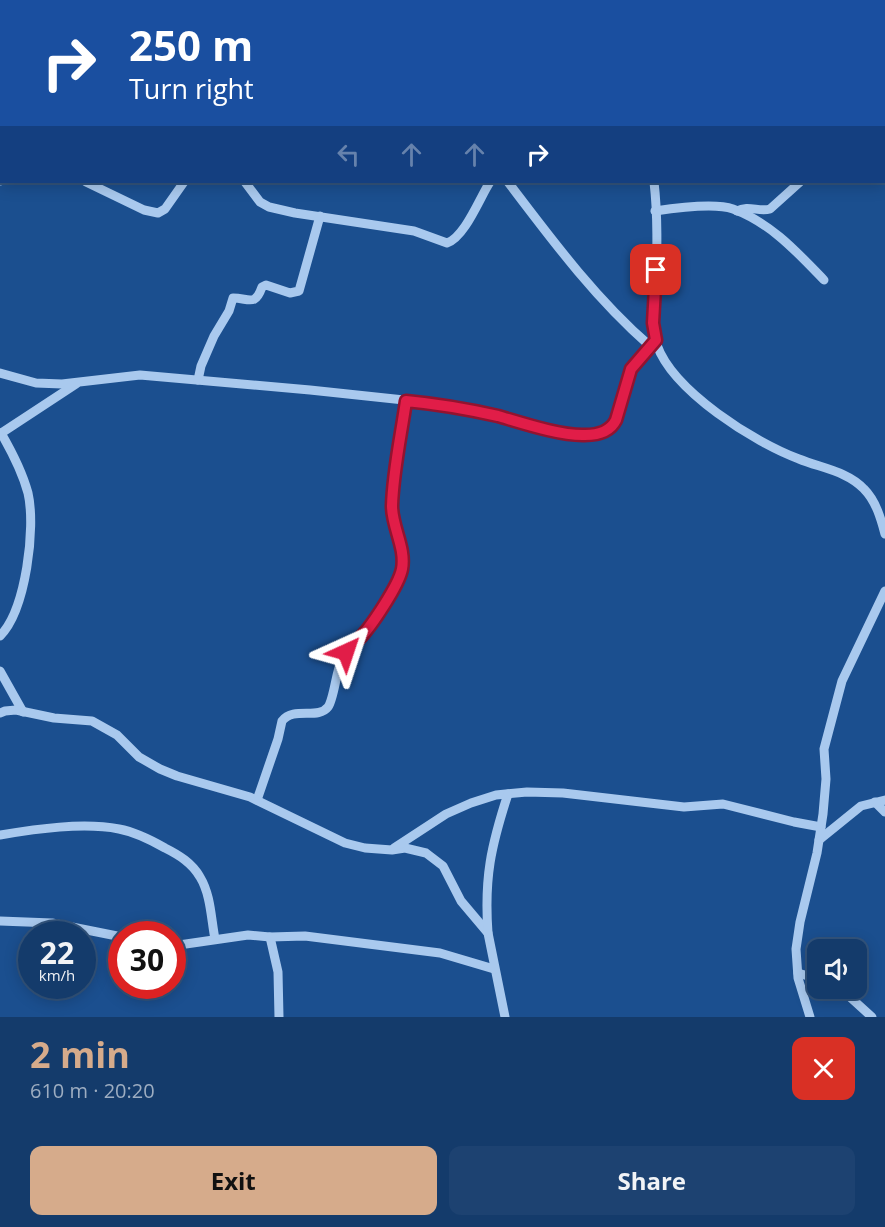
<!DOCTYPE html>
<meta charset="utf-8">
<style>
body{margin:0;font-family:"Open Sans",sans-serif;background:#1d4271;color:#f1f3f6;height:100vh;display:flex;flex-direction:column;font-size:22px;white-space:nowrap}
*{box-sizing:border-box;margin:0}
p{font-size:20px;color:#9dadc1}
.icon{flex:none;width:33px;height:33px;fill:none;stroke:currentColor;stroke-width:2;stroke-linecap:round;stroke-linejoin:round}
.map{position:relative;height:1017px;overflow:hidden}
.details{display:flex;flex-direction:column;background:#143b6b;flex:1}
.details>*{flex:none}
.guide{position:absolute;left:0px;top:0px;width:885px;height:183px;box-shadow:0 3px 15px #0003,0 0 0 2px #33557e;background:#1a4fa0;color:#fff;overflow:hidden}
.fabs{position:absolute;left:807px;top:939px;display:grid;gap:12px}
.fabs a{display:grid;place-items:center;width:60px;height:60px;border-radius:12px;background:#143b6b;box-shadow:0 3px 15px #0003,0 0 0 2px #33557e;font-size:30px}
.speed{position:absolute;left:18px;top:921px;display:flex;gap:12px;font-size:30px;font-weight:700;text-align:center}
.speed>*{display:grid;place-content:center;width:78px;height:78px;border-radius:50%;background:#143b6b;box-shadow:0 3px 15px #0003,0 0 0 2px #33557e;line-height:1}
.speed small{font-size:15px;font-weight:400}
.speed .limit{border:9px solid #d22;background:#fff;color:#111}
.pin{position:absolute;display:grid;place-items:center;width:51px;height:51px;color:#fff;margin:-26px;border-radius:12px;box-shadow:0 3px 9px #0006}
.me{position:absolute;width:66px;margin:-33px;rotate:42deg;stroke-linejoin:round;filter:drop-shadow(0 0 4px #0008)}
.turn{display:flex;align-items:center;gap:21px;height:126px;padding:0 30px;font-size:27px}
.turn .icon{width:78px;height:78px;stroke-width:2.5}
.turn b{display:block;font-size:42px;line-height:51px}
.lanes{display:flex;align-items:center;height:57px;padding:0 30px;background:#0003;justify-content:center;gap:30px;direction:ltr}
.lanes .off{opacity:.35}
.round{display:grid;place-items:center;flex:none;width:63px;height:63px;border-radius:12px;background:#1d4271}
.headline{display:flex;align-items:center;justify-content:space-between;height:102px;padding:0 30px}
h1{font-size:36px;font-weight:700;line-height:45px;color:#d6ab8b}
.action{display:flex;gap:12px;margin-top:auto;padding:12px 30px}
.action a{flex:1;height:69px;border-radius:12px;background:#d6ab8b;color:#111;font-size:24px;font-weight:700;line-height:69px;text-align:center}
.action a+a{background:#1d4271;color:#f1f3f6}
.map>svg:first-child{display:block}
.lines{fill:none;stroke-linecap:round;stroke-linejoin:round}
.minor{stroke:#a9c9ee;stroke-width:9}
.route-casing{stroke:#92132f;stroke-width:15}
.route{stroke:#e11d48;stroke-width:10}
</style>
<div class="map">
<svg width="885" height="1017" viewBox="0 0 885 1017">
<rect width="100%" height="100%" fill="#1b4f8f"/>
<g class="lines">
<g class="minor">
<polyline points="46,0 48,2"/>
<polyline points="217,0 219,2"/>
<polyline points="433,0 433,2"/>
<polyline points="567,0 568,2"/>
<polyline points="28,2 30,0"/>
<polyline points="229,2 230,0"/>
<polyline points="866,2 868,0"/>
<polyline points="0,35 2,33"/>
<polyline points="0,110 2,113"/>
<polyline points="884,159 885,157"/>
<polyline points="0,181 2,179"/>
<polyline points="86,182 144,210 158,213 165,209 184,182"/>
<path d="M245 182 260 202 269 207 295 213 414 231 447 243C465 237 480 197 490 182"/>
<path d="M508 182C552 240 595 298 650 346"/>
<path d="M654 182C658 216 657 252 656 286 656 306 650 326 657 345 673 391 755 443 799 459 821 468 847 471 864 489 876 501 881 519 885 534"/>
<path d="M655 211C675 208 716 203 733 209 771 223 797 252 824 280"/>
<path d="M737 211C748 205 759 212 770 209L800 182"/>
<polyline points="0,373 36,383 62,384 140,375 310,390 451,405 542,428 582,435 605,432 612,428 616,420 631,369 656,340"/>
<path d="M198 380 201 366 214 336 229 311 233 298C249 298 255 307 262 287L266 285 290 293 299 291 320 216"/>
<polyline points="0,434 76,384"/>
<path d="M0 636C26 610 36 527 28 493 22 471 12 452 1 433"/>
<polyline points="0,671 23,712"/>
<polyline points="0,713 5,711 16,710 54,718 92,721 117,735 139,757 160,769 177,776 250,797 345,843 365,848 392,850 405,848 426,853 443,866 461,901 488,933 505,1017"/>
<path d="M257 800 278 739 282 721C294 706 318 720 328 707 334 699 336 671 342 659 346 651 353 645 360 639 371 626 400 584 402 568 406 551 394 529 392 510 390 479 401 434 406 401"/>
<polyline points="875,802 885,812"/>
<path d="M0 835C36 829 83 822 119 829 135 832 151 840 165 848 179 855 192 863 200 877 211 895 211 919 215 939"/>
<polyline points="819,840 861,806 885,800"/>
<polyline points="394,848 446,814 471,803 496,795 527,792 563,793 684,807 723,804 794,822 821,827"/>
<polyline points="0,921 52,923 122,937"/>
<path d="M488 933C484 878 491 846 508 794"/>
<polyline points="270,937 278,972 279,1017"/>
<polyline points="172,946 248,935 270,937 305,936 440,953 494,969"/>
<polyline points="798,973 818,979"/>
<polyline points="840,988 872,1017"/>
<polyline points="810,1017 798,978 796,949 800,922 817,853 823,814 826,779 824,749 842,681 885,591"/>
</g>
</g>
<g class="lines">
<g class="route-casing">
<path id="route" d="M346 652C350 647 355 644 359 639 371 627 399 585 402 569 406 548 392 527 392 506 393 471 401 436 406 401 438 404 467 409 498 416 522 423 561 436 585 435 598 435 610 432 616 420L631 369 656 340 653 323 656 270"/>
</g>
<use href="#route" class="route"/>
</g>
</svg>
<div class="fabs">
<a><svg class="icon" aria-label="sound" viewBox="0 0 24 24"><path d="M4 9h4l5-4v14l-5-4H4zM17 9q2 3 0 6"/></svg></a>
</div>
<div class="speed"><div>22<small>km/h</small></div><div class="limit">30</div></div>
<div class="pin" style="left:656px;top:270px;background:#d93025"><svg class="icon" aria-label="arrive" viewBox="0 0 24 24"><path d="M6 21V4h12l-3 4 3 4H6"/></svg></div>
<svg class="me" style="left:346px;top:652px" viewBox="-20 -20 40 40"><path d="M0-17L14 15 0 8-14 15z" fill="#e11d48" stroke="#fff" stroke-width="4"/></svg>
<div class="guide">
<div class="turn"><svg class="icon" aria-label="right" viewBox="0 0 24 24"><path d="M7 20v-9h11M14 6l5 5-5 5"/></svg><div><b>250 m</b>Turn right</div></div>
<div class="lanes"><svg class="icon off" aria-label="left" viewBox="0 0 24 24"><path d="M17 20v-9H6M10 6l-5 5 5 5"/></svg><svg class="icon off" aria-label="ahead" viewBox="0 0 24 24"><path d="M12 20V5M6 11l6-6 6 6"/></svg><svg class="icon off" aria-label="ahead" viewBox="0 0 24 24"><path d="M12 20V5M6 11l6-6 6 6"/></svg><svg class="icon" aria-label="right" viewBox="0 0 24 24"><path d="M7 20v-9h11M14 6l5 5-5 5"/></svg></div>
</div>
</div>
<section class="details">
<div class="headline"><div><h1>2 min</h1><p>610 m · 20:20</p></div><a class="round" style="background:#d93025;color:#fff"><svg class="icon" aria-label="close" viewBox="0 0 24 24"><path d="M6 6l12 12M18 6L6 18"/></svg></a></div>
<div class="action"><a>Exit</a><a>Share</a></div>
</section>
